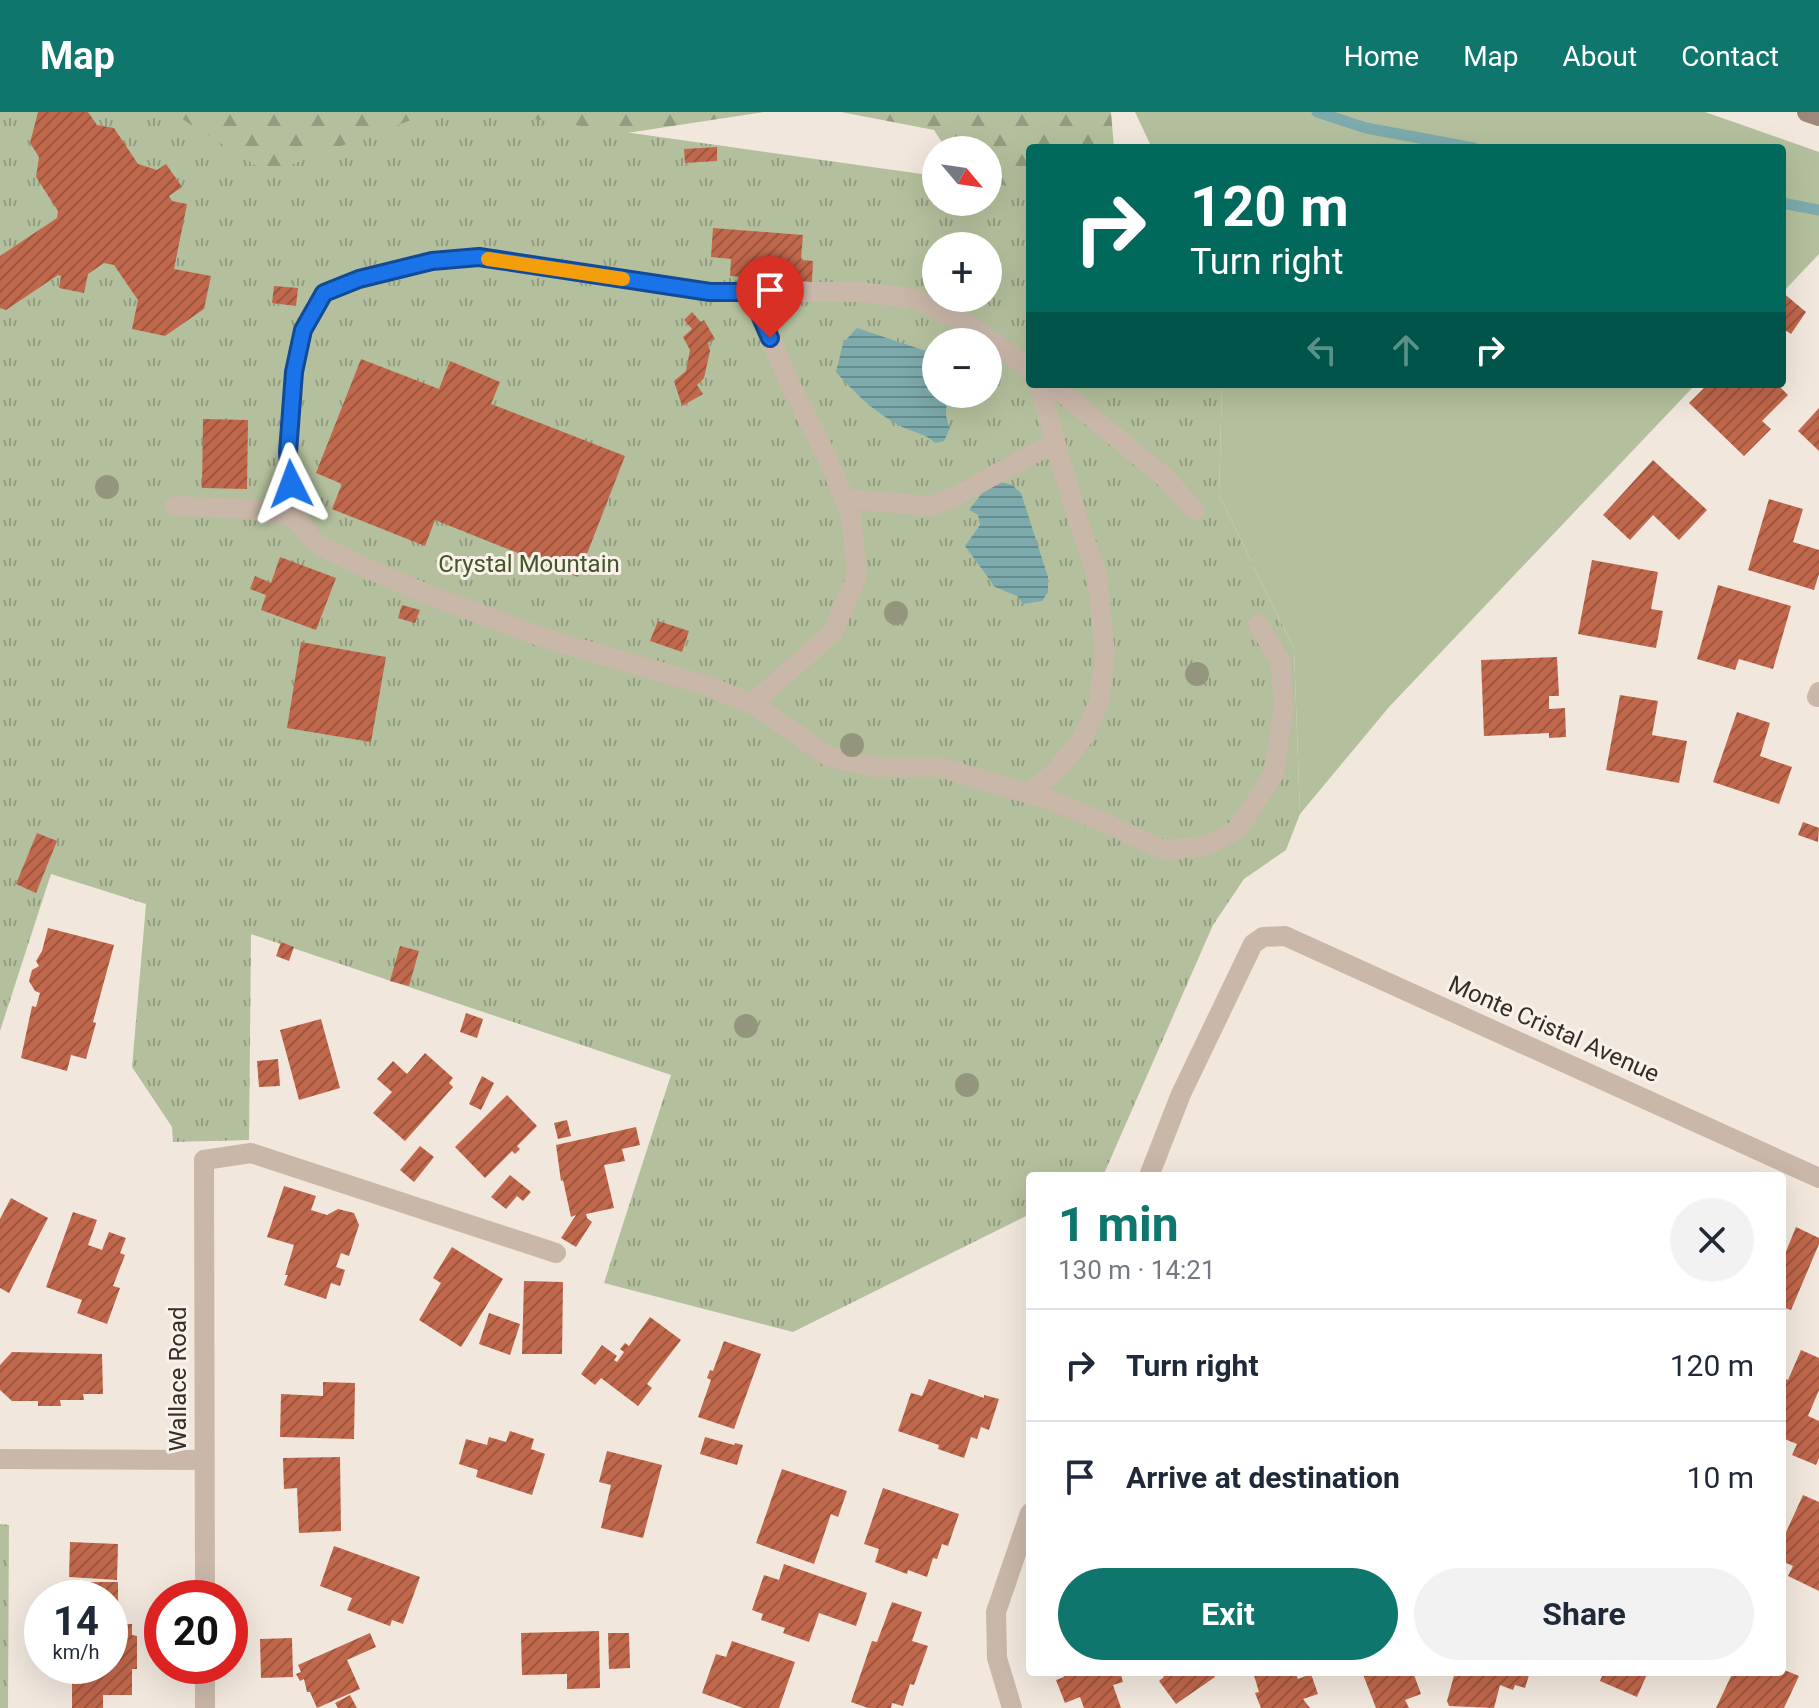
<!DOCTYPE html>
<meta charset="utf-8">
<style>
body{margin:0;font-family:Roboto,sans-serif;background:#f2f2f3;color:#1f2937;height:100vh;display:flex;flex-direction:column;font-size:30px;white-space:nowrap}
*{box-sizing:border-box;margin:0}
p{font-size:26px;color:#747a83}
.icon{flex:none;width:44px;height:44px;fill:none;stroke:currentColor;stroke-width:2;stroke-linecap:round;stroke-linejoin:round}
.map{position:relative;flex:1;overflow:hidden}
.details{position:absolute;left:1026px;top:1060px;width:760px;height:504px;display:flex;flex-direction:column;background:#fff;border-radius:8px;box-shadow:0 8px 32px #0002}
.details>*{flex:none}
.banner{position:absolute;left:1026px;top:32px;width:760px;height:244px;border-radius:8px;box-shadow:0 8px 32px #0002;background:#00695c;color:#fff;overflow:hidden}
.needle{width:52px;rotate:119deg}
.tools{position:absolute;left:922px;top:24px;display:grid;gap:16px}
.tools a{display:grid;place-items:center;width:80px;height:80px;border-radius:50%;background:#fff;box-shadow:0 8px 32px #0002;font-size:40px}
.speed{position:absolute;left:24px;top:1468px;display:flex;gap:16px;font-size:40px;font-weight:700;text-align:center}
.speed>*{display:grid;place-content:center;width:104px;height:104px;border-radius:50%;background:#fff;box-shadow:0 8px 32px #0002;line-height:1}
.speed small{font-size:20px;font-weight:400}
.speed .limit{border:12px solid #d22;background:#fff;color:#111}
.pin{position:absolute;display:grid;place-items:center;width:68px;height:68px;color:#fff;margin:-82px -34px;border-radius:50% 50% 50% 0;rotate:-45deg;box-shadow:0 0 8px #0007}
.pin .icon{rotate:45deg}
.me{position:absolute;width:88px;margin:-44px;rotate:357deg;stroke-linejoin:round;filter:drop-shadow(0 0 6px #0008)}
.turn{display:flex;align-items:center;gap:28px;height:168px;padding:0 32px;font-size:36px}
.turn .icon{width:104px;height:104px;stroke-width:2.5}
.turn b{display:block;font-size:56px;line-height:68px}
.lanes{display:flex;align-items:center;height:76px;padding:0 32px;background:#0003;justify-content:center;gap:40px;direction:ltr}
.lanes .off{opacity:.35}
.round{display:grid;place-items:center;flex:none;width:84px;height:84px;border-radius:42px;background:#f2f2f3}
.head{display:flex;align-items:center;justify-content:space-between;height:136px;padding:0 32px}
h1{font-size:48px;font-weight:700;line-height:60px;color:#0f766e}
.cta{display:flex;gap:16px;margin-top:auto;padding:16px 32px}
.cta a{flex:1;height:92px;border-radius:48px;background:#0f766e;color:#fff;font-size:32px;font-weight:700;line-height:92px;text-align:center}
.cta a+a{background:#f2f2f3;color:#1f2937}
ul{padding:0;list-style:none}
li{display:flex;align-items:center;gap:24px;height:112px;padding:0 32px;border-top:2px solid #e0e1e3}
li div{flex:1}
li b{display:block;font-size:30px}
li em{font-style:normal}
header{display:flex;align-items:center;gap:48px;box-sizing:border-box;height:112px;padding:0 40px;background:#0f766e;color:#fff}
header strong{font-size:38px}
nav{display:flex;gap:44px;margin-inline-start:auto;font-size:28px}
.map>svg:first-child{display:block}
.green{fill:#b4c09d}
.forest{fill:url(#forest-firs)}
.park{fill:url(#park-tufts);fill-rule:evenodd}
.water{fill:url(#water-rules)}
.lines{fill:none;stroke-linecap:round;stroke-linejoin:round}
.stream{stroke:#7dabad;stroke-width:11}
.building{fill:url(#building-hatch)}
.lane{stroke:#c9b7a9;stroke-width:20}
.street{stroke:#c9b7a9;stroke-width:20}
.secondary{stroke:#9d877a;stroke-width:20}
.tree{fill:#93967c}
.route-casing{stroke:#114b97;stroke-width:20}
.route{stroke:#1a73e8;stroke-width:14}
.slow{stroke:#f59e0b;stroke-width:14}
.labels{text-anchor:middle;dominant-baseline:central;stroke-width:6;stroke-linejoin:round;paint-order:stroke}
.park-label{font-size:24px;fill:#46542d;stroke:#f9f2e9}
.street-label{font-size:24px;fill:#362d29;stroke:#f9f2e9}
</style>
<header>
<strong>Map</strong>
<nav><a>Home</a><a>Map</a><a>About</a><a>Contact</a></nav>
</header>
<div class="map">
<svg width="1819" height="1596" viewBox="0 0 1819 1596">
<defs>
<pattern id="forest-firs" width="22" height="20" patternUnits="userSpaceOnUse" patternTransform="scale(2)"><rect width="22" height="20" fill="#b4c09d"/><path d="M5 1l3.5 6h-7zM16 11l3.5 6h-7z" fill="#939c80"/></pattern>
<pattern id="park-tufts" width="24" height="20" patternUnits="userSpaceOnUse" patternTransform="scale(2)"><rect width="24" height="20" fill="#b4c09d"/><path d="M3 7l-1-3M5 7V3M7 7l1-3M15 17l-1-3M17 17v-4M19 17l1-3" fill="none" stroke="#939c80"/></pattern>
<pattern id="water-rules" width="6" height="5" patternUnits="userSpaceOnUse" patternTransform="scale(2)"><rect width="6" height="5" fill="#7dabad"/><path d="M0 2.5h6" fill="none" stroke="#678c8d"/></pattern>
<pattern id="building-hatch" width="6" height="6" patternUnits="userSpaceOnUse" patternTransform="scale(2)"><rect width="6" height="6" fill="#c1674b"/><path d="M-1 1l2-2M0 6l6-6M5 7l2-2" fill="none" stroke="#9e553e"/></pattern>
</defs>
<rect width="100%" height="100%" fill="#f1e7dd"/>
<g class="green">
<polygon points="1135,0 1705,0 1819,40 1819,142 1782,181 1782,36 1152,36"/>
<polygon points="1222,272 1696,272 1389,595 1300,702 1294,537 1219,383"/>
</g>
<g class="forest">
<polygon points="153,0 764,0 555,32 333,133"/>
<polygon points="841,0 1111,0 1114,36 1030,36 1030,158 988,90 988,38 947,38 934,18"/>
</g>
<g class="park">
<path d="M0 0H171L268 61 433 0H483L936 64V90H988V71L1030 77V272H1222L1219 383 1294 537 1300 702 1286 738 1244 767 1213 813 1103 1064H1030V1102L793 1220 604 1171 671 963 251 822 249 1028 173 1030 172 1015 132 955 146 792 51 762 0 919ZM936 134H988V186H936ZM936 230H988V282H936Z"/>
<polygon points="0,1412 9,1413 8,1596 0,1596"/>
</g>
<g class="water">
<path d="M857 216 926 239 936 246V282H953C944 294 944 303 950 316L944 329 935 331C924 320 909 320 895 311 872 298 854 280 836 260L843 231Z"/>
<polygon points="1001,370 1012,373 1021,381 1048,465 1048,480 1042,489 1023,492 1017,484 995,475 965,434 980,413 978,403 969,398 986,376"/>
</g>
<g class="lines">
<g class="stream">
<polyline points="1317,0 1366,16 1474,36"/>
<polyline points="1782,91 1819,98"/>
</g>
</g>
<g class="building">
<polygon points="38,0 88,0 97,13 114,16 138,52 157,58 166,52 182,75 169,84 172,89 187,92 174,157 211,164 204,197 165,224 132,217 138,188 114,153 104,151 88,162 84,181 59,176 61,164 58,163 6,198 0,196 0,144 57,106 58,99 36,65 39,45 30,31"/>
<polygon points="717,35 717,49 685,51 684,37"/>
<polygon points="713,116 803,123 801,148 813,149 812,170 730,164 731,147 711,145"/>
<polygon points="274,174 298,176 296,194 272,191"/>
<polygon points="1782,180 1806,200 1791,222 1782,216"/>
<polygon points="692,200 701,210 704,208 715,227 708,231 710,239 704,266 697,273 703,282 682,294 674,269 686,259 690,238 683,225 692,217 684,208"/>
<polygon points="361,247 439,277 450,249 500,270 491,292 625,344 578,465 435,408 425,434 332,397 342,372 316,361"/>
<polygon points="1708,272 1777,272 1788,283 1762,309 1771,317 1744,344 1689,291"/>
<polygon points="1819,296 1819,339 1798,319"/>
<polygon points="203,307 248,308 247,377 202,376"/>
<polygon points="1653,348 1707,398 1679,428 1653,403 1630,428 1603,403"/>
<polygon points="1769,387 1803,397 1793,430 1819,438 1819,462 1814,478 1748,458"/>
<polygon points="280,445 336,466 316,518 261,498 266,483 250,477 255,464 271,471"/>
<polygon points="1592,448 1658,460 1651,497 1663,499 1656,536 1578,522"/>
<polygon points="1718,473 1791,494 1773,557 1739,547 1735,558 1697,547"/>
<polygon points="402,493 420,498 415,511 398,506"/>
<polygon points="658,509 689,519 682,540 650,529"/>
<polygon points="301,530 386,545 371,630 287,616"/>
<polygon points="1557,545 1559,584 1549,584 1549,597 1565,596 1566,625 1549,626 1549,621 1484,624 1481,548"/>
<polygon points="1620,583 1658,589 1652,623 1687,629 1679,671 1606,658"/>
<polygon points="1737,600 1770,611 1760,644 1792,655 1779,692 1713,670"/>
<polygon points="1803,710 1819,716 1818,730 1798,723"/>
<polygon points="37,721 57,729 36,781 16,772"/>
<polygon points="48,816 114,833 93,910 96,911 86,947 71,943 67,959 21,946 32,894 36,895 40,881 35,879 29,869 32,858 39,854 36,849 42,839"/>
<polygon points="281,830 294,835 289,849 276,844"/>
<polygon points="400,834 419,839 409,874 390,869"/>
<polygon points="466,901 483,907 477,926 460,920"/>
<polygon points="321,907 340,976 299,988 280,918"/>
<polygon points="425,941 453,966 449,971 453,975 405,1029 373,1001 392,980 377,967 393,949 407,962"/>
<polygon points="278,947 280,974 259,975 257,949"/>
<polygon points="482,964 494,971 481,998 469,992"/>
<polygon points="507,983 537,1014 517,1034 520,1037 515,1042 512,1039 485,1066 455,1035"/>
<polygon points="567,1008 571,1024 558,1027 554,1011"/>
<polygon points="636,1015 640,1033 622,1037 625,1049 604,1053 614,1096 586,1102 587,1106 592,1110 576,1135 561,1126 576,1103 571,1105 563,1068 561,1069 556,1033"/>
<polygon points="420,1034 434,1045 414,1070 400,1058"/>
<polygon points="510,1063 531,1080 523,1089 517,1084 506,1097 491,1085"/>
<polygon points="284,1074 316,1084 311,1098 327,1103 338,1097 354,1101 359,1113 349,1144 341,1141 336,1155 345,1158 340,1174 331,1171 326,1187 284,1173 288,1163 285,1163 294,1133 267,1125"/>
<polygon points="11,1086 48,1106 9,1181 0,1176 0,1107"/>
<polygon points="73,1100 97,1108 88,1133 102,1138 109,1120 126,1126 120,1141 125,1143 113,1174 120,1176 107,1212 77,1201 82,1188 46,1175"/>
<polygon points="1796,1115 1819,1126 1819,1132 1791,1198 1782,1195 1782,1149"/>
<polygon points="452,1135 503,1167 461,1235 419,1208 441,1171 433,1166"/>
<polygon points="524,1169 563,1170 562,1242 522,1242"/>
<polygon points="489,1201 520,1212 510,1243 479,1232"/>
<polygon points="650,1205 681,1228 647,1272 652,1276 638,1294 601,1266 595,1273 581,1262 602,1233 617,1244 614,1248 617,1250 624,1240 620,1237 625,1231 629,1234"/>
<polygon points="724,1229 761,1242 734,1317 698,1305 711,1268 707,1266 710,1258 713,1259"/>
<polygon points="1801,1238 1819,1246 1819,1278 1808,1304 1819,1309 1819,1346 1816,1353 1792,1343 1797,1332 1782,1326 1782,1265 1788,1268"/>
<polygon points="12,1240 102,1242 103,1282 83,1282 84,1288 60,1288 61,1294 38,1294 38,1289 12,1289 0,1278 0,1253"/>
<polygon points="929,1267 984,1286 984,1283 999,1287 989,1318 981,1315 977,1327 971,1325 964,1346 938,1337 939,1333 898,1319 911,1281 922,1284"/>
<polygon points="323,1270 355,1271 354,1327 280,1325 281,1282 323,1284"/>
<polygon points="510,1319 534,1327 531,1337 545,1342 532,1383 476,1365 478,1358 459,1352 466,1327 487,1333 489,1325 506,1330"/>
<polygon points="705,1325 734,1333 735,1331 743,1333 737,1353 700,1342"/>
<polygon points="607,1339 662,1353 643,1426 601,1416 611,1373 599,1370"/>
<polygon points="340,1345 341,1419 299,1421 297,1376 284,1377 283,1346"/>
<polygon points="782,1357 847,1379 838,1405 831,1402 814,1452 756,1431"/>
<polygon points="883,1376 959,1402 948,1434 942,1432 937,1447 933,1446 927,1465 908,1458 907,1462 875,1450 879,1437 864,1432"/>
<polygon points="1803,1383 1819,1390 1819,1479 1788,1464 1793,1454 1782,1449 1782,1429"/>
<polygon points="70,1430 118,1432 117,1468 69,1465"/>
<polygon points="334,1434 420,1465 403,1512 392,1508 390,1514 347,1498 352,1486 320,1474"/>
<polygon points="784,1452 867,1481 856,1514 819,1501 809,1530 783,1521 785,1516 761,1508 763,1502 752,1498 764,1463 779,1468"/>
<polygon points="84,1470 118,1470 118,1495 110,1495 110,1486 84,1486"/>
<polygon points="892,1490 922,1500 912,1529 928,1534 914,1573 910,1572 903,1594 892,1591 891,1596 868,1596 851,1590 872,1529 877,1530"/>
<polygon points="110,1512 132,1512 132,1523 137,1524 137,1557 132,1557 132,1583 103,1583 103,1596 72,1596 72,1554 110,1554"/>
<polygon points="599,1519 600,1576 567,1577 567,1562 522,1563 521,1521"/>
<polygon points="370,1521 376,1535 347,1548 360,1577 317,1596 310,1580 307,1580 304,1567 300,1569 296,1562 301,1560 298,1553"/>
<polygon points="608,1521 629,1521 630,1556 609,1557"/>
<polygon points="292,1526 293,1565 261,1566 260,1527"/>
<polygon points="732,1529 795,1550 779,1596 743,1596 702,1581 716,1542 726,1545"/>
<polygon points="1782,1557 1799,1564 1784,1596 1716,1596 1733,1560 1782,1560"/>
<polygon points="1062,1560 1120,1560 1123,1570 1113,1573 1121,1596 1084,1596 1080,1585 1065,1591 1056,1568 1064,1565"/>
<polygon points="1160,1560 1212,1560 1215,1565 1176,1592 1159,1569 1164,1565"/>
<polygon points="1253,1560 1295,1560 1298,1567 1311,1562 1318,1582 1303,1587 1310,1596 1261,1596 1255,1581 1259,1580"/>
<polygon points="1362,1560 1413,1560 1421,1582 1405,1588 1409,1596 1376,1596"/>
<polygon points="1455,1560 1530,1560 1525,1576 1515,1573 1513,1578 1500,1573 1494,1596 1449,1594 1447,1589"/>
<polygon points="1604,1560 1648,1560 1637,1585 1600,1569"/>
<polygon points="350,1583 357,1596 338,1596 335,1591"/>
</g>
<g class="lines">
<g class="lane">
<polyline points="750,180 790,272 826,343 851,403 857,464 833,520 752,592"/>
<polyline points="1030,257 968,212 912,186 859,180 710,180 479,145 432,149 359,167 324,181 303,218 294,260 288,340 293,404 316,431 353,450 426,482 547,527 709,574 756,594 829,645 875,655 939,655 1050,688 1101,709 1163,738 1206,734 1238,717 1274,662 1284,592 1280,549 1258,512"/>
<polyline points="1052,272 1163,364 1195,398"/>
<polyline points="845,387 932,394 958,383 1055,330"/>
<polyline points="175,394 247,397 293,404"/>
<polyline points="1817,585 1819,580"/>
<polyline points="1029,682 1056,659 1082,627 1099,590 1105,541 1097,463 1076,403 1039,272"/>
<polyline points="204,1048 251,1041 556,1141"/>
</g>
<g class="street">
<polyline points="204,1048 205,1486"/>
<polyline points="1149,1064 1181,982 1253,832 1263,825 1285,824 1819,1066"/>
<polyline points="0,1347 204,1348"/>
<polyline points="205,1554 205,1596"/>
<polyline points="1012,1596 997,1546 996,1500 1030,1401"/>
</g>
<polyline class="secondary" points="1807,0 1819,4"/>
</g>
<g class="tree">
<circle cx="107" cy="375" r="12"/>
<circle cx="896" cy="501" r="12"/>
<circle cx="1197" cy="562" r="12"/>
<circle cx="852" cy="633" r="12"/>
<circle cx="746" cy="914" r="12"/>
<circle cx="967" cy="973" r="12"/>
</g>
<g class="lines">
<g class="route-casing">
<polyline id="route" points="291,372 288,340 294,260 303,218 324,181 359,167 432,149 479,145 710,180 750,180 770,226"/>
</g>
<use href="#route" class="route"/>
<polyline class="slow" points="488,147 623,167"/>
</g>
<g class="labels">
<g class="park-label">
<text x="529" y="452">Crystal Mountain</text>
</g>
<g class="street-label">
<text transform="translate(1554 917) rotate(24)">Monte Cristal Avenue</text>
<text transform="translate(178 1267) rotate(-90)">Wallace Road</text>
</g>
</g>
</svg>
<div class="tools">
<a><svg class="needle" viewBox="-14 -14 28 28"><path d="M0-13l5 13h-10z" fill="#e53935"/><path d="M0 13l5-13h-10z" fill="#747a83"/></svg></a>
<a>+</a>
<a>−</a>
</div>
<div class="speed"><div>14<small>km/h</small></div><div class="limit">20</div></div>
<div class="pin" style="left:770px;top:226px;background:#d93025"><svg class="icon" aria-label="arrive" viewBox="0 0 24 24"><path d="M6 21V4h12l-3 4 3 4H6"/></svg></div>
<svg class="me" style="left:291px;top:372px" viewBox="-20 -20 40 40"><path d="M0-17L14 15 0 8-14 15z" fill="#1a73e8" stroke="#fff" stroke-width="4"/></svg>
<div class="banner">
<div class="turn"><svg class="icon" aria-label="right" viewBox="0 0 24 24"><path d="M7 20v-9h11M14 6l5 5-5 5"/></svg><div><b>120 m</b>Turn right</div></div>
<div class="lanes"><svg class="icon off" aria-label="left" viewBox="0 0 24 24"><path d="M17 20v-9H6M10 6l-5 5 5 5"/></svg><svg class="icon off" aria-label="ahead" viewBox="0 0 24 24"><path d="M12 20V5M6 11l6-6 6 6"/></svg><svg class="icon" aria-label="right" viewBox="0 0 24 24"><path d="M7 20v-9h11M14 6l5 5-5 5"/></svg></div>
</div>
<section class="details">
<div class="head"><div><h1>1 min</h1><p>130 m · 14:21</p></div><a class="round"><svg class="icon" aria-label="close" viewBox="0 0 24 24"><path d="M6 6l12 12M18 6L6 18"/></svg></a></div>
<ul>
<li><svg class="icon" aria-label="right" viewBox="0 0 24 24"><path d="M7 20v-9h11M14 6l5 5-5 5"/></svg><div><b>Turn right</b></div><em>120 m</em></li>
<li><svg class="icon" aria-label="arrive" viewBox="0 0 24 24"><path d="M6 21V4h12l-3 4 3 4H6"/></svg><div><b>Arrive at destination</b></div><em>10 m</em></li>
</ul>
<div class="cta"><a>Exit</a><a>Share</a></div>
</section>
</div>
